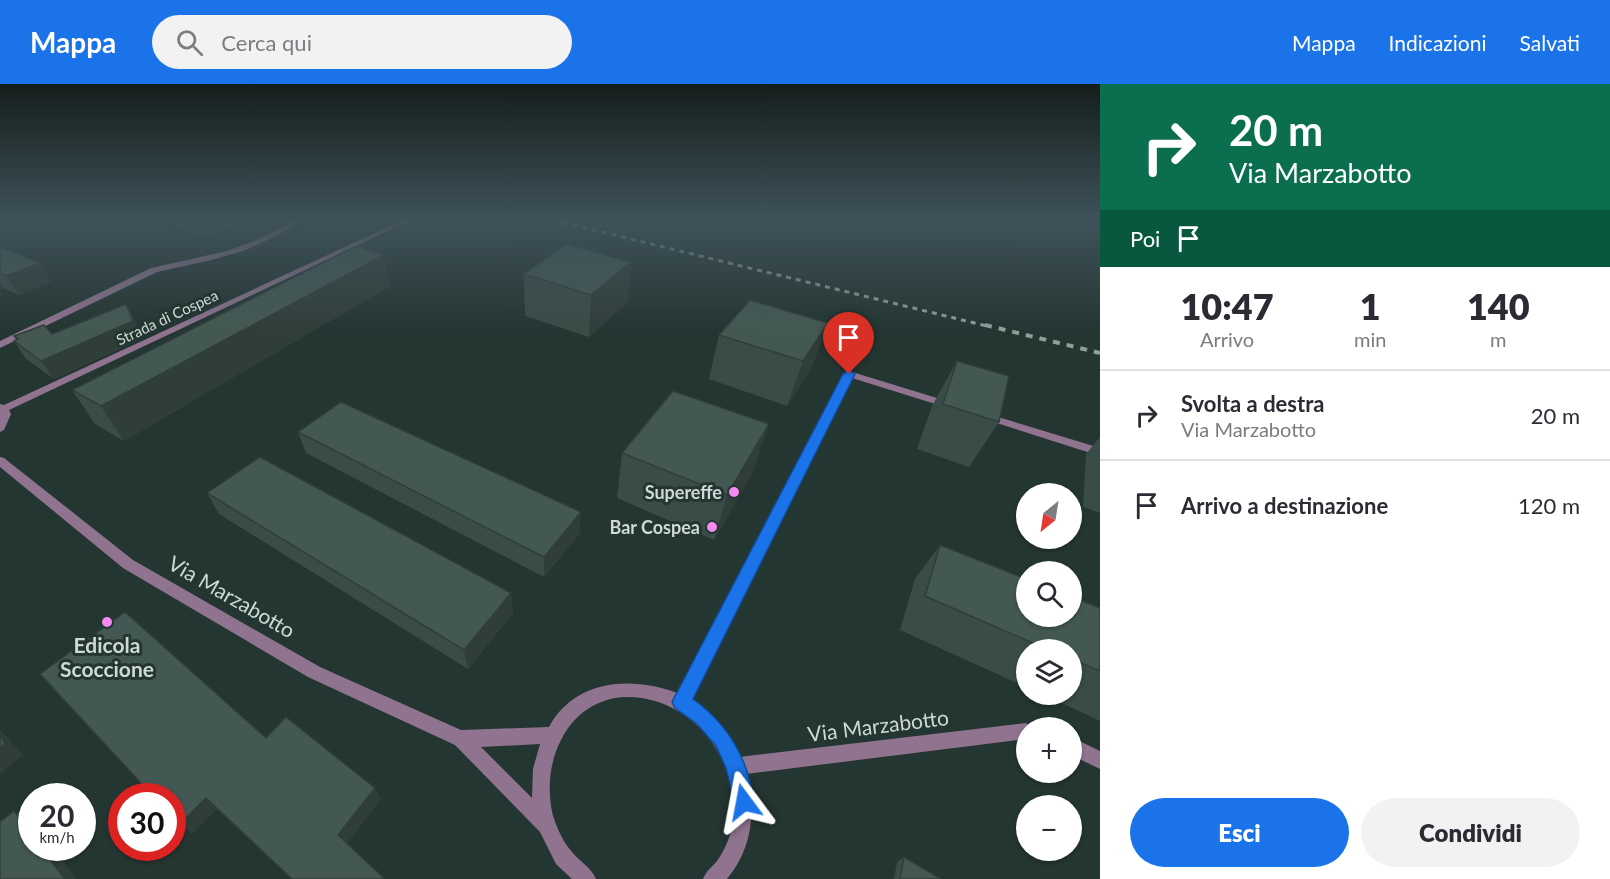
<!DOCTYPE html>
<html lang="it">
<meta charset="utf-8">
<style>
body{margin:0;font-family:Lato,sans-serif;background:#f2f2f3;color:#2b2b33;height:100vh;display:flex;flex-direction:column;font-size:22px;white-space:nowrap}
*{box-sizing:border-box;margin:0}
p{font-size:20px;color:#7c7c81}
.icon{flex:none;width:33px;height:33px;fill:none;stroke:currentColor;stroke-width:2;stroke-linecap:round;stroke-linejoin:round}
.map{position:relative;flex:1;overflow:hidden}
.panel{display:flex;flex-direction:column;background:#fff;width:510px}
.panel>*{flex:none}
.banner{background:#0b6e4f;color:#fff;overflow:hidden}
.needle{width:39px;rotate:210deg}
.controls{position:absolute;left:1016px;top:399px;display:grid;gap:12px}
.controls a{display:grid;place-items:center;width:66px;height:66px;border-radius:50%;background:#fff;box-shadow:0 2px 4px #0004;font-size:30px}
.speed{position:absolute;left:18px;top:699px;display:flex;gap:12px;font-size:30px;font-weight:700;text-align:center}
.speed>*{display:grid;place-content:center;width:78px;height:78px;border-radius:50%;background:#fff;box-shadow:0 2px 4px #0004;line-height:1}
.speed small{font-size:15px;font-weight:400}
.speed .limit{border:9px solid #d22;background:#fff;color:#111}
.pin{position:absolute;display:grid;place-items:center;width:51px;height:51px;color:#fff;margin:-62px -26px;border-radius:50% 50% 50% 0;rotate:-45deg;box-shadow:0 0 6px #0007}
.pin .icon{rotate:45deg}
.me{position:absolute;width:66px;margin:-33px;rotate:347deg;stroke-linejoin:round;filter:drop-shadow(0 0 4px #0008)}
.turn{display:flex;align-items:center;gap:21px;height:126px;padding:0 30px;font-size:27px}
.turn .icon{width:78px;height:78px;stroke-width:2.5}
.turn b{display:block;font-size:42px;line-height:51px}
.then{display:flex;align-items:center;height:57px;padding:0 30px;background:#0003;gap:12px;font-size:22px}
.eta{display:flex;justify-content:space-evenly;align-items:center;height:102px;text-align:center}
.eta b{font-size:36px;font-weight:800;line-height:42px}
.action{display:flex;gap:12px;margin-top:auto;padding:12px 30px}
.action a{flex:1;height:69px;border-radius:36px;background:#1a73e8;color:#fff;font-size:24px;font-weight:800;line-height:69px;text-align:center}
.action a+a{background:#f2f2f3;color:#2b2b33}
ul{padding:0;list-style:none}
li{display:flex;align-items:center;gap:18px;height:90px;padding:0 30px;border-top:2px solid #e1e1e2}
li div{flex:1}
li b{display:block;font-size:22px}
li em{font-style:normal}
header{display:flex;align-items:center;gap:36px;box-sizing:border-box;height:84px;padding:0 30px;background:#1a73e8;color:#fff}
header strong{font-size:28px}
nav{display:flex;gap:33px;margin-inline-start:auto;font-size:21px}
.search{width:420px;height:54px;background:#f2f2f3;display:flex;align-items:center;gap:15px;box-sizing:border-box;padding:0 21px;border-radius:33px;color:#7c7c81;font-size:22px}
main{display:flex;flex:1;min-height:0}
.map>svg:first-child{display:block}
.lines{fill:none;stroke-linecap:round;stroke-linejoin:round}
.street{fill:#90748f;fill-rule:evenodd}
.rail-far1{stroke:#909e9a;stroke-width:3;stroke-dasharray:5 5;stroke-linecap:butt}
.rail{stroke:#909e9a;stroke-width:4;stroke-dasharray:7 7;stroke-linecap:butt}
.wall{fill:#3a4c47}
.shaded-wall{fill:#303e3a}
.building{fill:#445853;stroke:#303e3a;stroke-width:1.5}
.route{fill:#1a73e8;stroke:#114b97;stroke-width:1.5}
.poi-dot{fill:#f389f1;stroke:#243632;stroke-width:2}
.labels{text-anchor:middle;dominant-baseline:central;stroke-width:6;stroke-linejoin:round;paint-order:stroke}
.far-street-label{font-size:15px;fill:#ced9d6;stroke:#243632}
.poi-label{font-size:18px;font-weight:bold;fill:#ced9d6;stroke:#243632;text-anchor:end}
.near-street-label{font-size:21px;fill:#ced9d6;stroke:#243632}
.near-poi-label{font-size:21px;font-weight:bold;fill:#ced9d6;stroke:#243632}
</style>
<header>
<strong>Mappa</strong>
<div class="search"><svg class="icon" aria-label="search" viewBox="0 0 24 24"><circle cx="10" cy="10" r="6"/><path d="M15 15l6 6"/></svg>Cerca qui</div>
<nav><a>Mappa</a><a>Indicazioni</a><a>Salvati</a></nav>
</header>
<main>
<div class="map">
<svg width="1100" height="795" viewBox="0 0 1100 795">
<rect width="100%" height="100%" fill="#243632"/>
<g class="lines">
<g class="street">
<polygon points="296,136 304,136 274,153 243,167 211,176 157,188 0,264 0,257 151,184 227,167 259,155"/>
<polygon points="403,136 411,136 9,326 11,330 4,346 0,348 0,320 4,321"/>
<path d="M849 287 953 319 954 321 953 323H945L852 294 691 616C713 629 728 650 739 673L1026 639 1033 644H1026V655L746 690C757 726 752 765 727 795H703C706 787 712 783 717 777 725 766 730 753 733 740 742 676 691 612 626 613 597 614 574 630 561 656 549 679 547 707 553 732 557 744 563 758 572 768 580 778 591 783 596 795H572L556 780 540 748 455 661 308 593 123 484 0 383V373L4 374 133 476 320 583 461 646 549 643C575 595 632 592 677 609L844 290ZM540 660 533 685 532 714 481 663Z"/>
<polygon points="985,329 1100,364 1100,372 981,334 980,332"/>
<polygon points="1071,653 1100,667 1100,685 1071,671"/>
</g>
<polyline class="rail-far1" points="553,136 991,243"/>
<polyline class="rail" points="985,241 1100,269"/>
</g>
<g class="wall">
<polygon points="162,136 244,136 206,153"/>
<polygon points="0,163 51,198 19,211 4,204 0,205"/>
<polygon points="631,178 627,219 589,253 525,232 524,190"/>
<polygon points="390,202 124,357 95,340 72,306"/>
<polygon points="126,220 135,237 143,254 54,295 26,275 14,257 16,256 14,252 52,250"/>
<polygon points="828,239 812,282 787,322 709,295 719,251"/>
<polygon points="957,277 999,338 969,383 917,365 932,322"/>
<polygon points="298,348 580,449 544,493 306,369"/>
<polygon points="1100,353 1100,429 1083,423 1086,370"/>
<polygon points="622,369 754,386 714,456 617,414"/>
<polygon points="207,409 511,509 513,529 468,585 219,430"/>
<polygon points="940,461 1100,524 1100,637 1043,610 1071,610 1071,566 1026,566 1026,603 900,546 915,495"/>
<polygon points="904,773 941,795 894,795 897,778"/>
</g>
<g class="shaded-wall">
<polygon points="200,136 244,136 206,153"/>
<polygon points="384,171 390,202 124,357 101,322"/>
<polygon points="631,178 627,219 589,253 591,211"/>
<polygon points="40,179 51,198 19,211 6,192"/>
<polygon points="0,198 4,204 0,205"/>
<polygon points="126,220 135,237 143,254 54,295 41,277"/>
<polygon points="828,239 812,282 787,322 803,277"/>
<polygon points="769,340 754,386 714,456 727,411"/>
<polygon points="581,428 580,449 544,493 544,473"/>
<polygon points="511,509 513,529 468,585 464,566"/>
<polygon points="0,645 23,671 0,690"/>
<polygon points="375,704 381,715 346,761 338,751"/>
<polygon points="206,714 218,724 192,750 179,741"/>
<polygon points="14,727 32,737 32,751"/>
<polygon points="41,764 53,764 77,795 65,795"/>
</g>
<g class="building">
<polygon points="566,160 631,178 591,211 524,190"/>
<polygon points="356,162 384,171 101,322 72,306"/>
<polygon points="0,163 40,179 6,192 0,189"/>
<polygon points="750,216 828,239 803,277 719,251"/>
<polygon points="126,220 133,237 41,277 14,257 18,255 14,252 44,241 52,250"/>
<polygon points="957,277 1009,292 999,338 943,320"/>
<polygon points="673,307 769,340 727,411 622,369"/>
<polygon points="341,318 581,428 544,473 298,348"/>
<polygon points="260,373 511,509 464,566 207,409"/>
<polygon points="940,461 1026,495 1026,532 1071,532 1071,512 1100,524 1100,587 1071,575 1071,566 1049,566 925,512"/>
<polygon points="125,528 266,654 286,633 375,704 338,751 385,795 292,795 206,714 179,741 172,734 172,712 153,712 40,590"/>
<polygon points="0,653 5,659 0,664"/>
<polygon points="14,727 32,751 32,764 41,764 65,795 0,795 0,738"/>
<polygon points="904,773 941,795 900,795"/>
</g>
<linearGradient id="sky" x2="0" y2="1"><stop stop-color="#141e1c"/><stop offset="0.55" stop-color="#3f525a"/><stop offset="1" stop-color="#3f525a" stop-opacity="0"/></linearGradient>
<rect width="1100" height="247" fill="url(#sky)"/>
<path class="route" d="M849 286 855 290 693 615C722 636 741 662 750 698 752 708 755 715 751 725L744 728 736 725 726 684 716 662 697 640 675 624 672 618 843 290Z"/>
<g class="poi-dot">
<circle cx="734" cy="408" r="6"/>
<circle cx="712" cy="443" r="6"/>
<circle cx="107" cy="538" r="6"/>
</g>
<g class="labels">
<g class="far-street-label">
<text transform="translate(167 233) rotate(-25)">Strada di Cospea</text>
</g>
<g class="poi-label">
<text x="722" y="408">Supereffe</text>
<text x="700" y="443">Bar Cospea</text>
</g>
<g class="near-street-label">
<text transform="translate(232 512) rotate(30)">Via Marzabotto</text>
<text transform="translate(878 641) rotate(-7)">Via Marzabotto</text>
</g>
<g class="near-poi-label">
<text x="107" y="560">Edicola<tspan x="107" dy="24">Scoccione</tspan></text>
</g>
</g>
</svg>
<div class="controls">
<a><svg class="needle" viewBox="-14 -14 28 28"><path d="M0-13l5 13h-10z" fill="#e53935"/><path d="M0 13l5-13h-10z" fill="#7c7c81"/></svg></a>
<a><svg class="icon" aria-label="search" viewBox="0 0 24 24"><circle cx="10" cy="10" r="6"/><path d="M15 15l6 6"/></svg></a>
<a><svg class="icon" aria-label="layers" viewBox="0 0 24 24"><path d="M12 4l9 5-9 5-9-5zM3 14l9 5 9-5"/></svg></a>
<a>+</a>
<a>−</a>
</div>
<div class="speed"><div>20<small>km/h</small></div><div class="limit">30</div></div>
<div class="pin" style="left:849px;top:290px;background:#d93025"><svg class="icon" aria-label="arrive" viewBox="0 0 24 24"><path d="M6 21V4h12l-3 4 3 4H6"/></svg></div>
<svg class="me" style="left:744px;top:718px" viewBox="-20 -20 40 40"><path d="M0-17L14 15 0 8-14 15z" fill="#1a73e8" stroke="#fff" stroke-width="4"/></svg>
</div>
<section class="panel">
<div class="banner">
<div class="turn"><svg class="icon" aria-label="right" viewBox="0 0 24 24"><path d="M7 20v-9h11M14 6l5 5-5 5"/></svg><div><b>20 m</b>Via Marzabotto</div></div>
<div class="then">Poi<svg class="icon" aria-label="arrive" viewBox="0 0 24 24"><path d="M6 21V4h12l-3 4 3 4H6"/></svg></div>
</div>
<div class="eta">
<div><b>10:47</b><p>Arrivo</p></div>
<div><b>1</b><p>min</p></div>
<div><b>140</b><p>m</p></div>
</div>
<ul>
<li><svg class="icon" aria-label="right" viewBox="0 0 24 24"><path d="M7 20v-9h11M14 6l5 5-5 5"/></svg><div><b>Svolta a destra</b><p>Via Marzabotto</p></div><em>20 m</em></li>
<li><svg class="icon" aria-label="arrive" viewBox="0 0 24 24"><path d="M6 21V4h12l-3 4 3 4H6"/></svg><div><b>Arrivo a destinazione</b></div><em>120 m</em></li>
</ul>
<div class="action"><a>Esci</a><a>Condividi</a></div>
</section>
</main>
